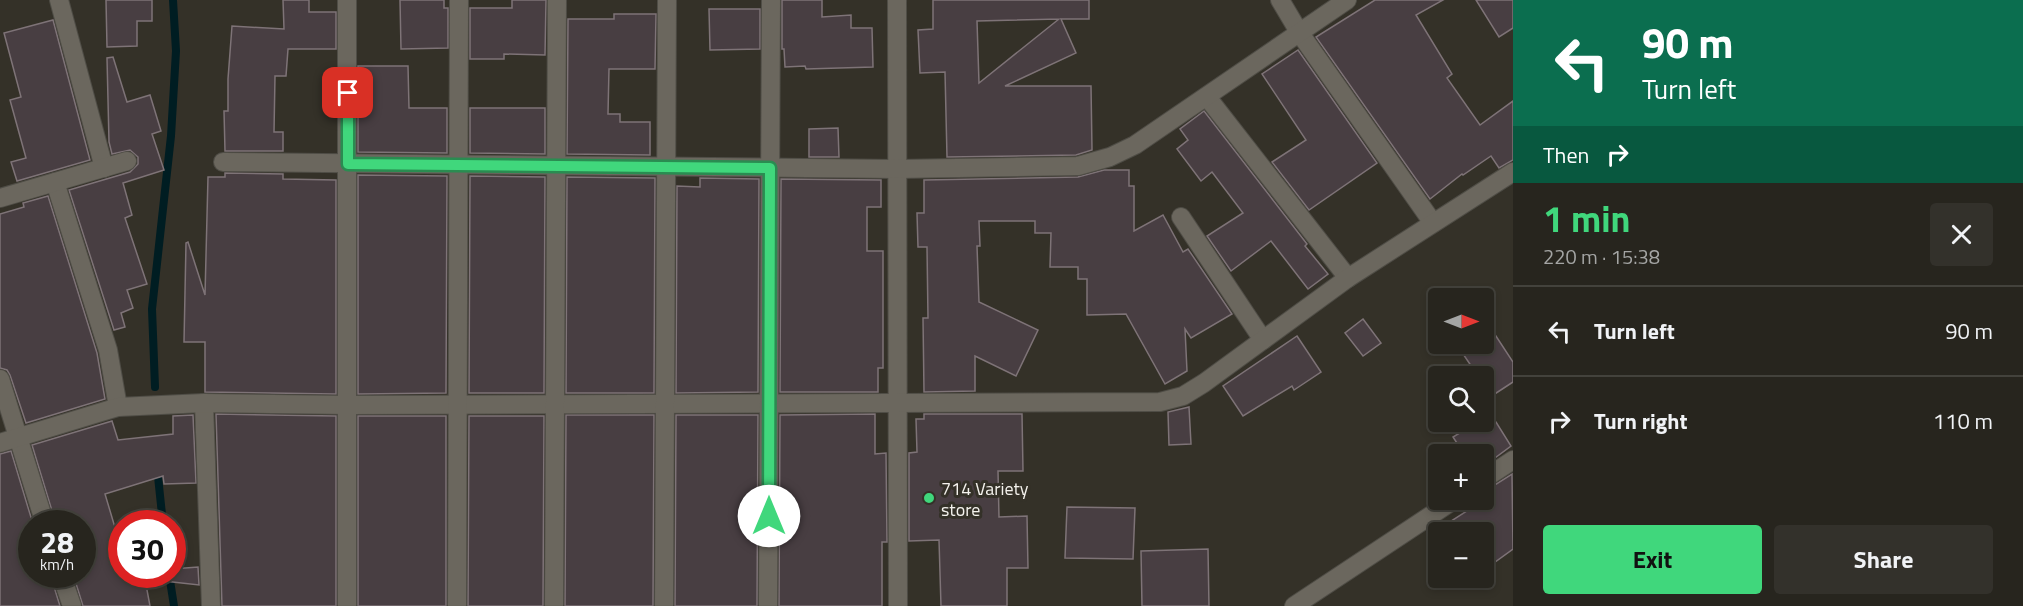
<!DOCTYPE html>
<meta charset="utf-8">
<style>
body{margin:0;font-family:"Titillium Web",sans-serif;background:#33312b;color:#f1f3f6;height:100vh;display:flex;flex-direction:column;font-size:22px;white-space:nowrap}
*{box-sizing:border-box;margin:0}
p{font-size:20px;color:#a4a5a4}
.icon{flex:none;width:33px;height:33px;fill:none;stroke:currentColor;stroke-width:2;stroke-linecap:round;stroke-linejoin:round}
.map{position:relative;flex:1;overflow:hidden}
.sheet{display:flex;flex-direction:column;background:#27251e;width:510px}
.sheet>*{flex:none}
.guide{background:#0b6e4f;color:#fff;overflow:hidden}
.needle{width:39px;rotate:90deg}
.controls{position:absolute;left:1428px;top:288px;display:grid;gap:12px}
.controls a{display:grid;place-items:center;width:66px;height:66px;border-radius:6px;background:#27251e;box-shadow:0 3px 9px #0003,0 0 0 2px #43423c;font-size:30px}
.speed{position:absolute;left:18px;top:510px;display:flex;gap:12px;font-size:30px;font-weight:700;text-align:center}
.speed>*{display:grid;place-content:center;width:78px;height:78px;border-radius:50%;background:#27251e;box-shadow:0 3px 9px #0003,0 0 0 2px #43423c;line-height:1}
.speed small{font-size:15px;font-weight:400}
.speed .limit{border:9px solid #d22;background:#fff;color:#111}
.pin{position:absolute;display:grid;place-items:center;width:51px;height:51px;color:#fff;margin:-26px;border-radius:12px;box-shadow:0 3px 9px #0006}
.me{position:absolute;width:66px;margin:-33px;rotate:0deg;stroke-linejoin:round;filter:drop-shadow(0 0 4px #0008)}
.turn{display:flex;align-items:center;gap:21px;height:126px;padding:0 30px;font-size:27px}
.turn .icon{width:78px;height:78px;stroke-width:2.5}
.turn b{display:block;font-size:42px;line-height:51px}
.then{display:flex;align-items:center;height:57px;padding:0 30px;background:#0003;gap:12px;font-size:22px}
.round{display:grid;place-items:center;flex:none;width:63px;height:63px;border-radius:6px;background:#33312b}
.head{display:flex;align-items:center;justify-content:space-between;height:102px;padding:0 30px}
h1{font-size:36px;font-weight:700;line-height:45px;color:#40d77c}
.cta{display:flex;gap:12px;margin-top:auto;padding:12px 30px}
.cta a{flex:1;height:69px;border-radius:6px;background:#40d77c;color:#111;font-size:24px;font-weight:700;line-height:69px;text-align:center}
.cta a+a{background:#33312b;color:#f1f3f6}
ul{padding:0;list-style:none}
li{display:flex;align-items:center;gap:18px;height:90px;padding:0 30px;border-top:2px solid #43423c}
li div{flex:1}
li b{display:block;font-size:22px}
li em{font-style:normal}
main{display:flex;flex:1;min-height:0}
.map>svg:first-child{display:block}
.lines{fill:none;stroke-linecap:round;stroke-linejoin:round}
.stream{stroke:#001d22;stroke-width:8}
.building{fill:#483e42;stroke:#7e7377;stroke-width:1.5;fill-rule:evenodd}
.minor-casing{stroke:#4f4d46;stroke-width:20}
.minor{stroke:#6b675e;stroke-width:18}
.route-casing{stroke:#2a8c51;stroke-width:15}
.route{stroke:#40d77c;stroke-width:10}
.poi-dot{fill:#40d77c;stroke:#343128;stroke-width:2}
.labels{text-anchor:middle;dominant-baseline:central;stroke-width:6;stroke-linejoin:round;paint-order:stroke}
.poi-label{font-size:18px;fill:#f4f2ed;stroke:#343128;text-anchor:start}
</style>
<main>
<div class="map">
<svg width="1513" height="606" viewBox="0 0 1513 606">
<rect width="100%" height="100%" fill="#343128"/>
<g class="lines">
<g class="stream">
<polyline points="155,387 152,309 171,136 176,51 173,0"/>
<polyline points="157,467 163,524"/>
<polyline points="169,574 174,606"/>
</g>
</g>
<g class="building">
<polygon points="106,0 152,0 152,21 137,21 137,46 107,47"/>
<polygon points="283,0 309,0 309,12 336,12 336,49 288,49 286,76 275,76 274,132 283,132 283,151 225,151 224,111 228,111 228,79 232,26 284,29"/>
<polygon points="400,0 444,0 444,8 448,8 448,48 401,49"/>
<polygon points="512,0 546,0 545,55 504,54 504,59 470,59 470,8 512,8"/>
<polygon points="782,0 822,0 822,17 851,15 851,28 872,28 873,67 806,69 805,66 785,67 784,49 782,49"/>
<path d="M933 0H1089V19H1061L1076 53 1005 86H1091L1092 150 1076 155 947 157 945 72 920 73 918 30 933 29ZM1059 19 979 83 977 21Z"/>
<polygon points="1375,0 1443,0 1416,15 1452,74 1447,78 1480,125 1513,101 1513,160 1499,168 1491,156 1463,175 1462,174 1430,199 1316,37"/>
<polygon points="1476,0 1513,0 1513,28 1499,37"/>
<polygon points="709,9 760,9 760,49 710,50"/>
<polygon points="614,14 656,14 655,69 609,69 608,114 620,114 620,122 650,122 650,155 567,154 568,19 614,19"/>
<polygon points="53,20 90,160 17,181 11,162 26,158 10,100 21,97 4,33"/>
<polygon points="1298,50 1377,163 1309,210 1272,162 1306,140 1262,74"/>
<polygon points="113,57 127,102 150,95 161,131 152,134 164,170 123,183 132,215 125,218 147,284 127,290 133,308 121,313 125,327 114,330 69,190 130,172 138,164 138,157 130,150 112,154 109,142 107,58"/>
<polygon points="358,66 408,66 409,108 447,108 447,153 358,152"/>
<polygon points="470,108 545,108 545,154 470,153"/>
<polygon points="1204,111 1307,244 1305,246 1328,274 1308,289 1271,241 1231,271 1207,236 1243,213 1212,172 1201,181 1177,149 1188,140 1180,129"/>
<polygon points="838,128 839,157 809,157 809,129"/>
<polygon points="1104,170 1129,170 1129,186 1134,186 1134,231 1163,215 1183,252 1188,249 1232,314 1191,338 1185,329 1187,371 1165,384 1126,314 1087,315 1087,279 1078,279 1078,267 1050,267 1051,233 1035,233 1035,221 979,221 980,246 977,246 979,302 1038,330 1016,376 975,356 975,391 924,392 923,318 928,318 927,247 918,247 917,213 924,213 924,180 1078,177"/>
<polygon points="225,173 283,174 283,179 336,180 336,394 205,392 205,342 184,342 186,243 188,242 205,295 208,177 225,177"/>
<polygon points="358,175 447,176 446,393 358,394"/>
<polygon points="470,176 545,177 544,393 469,393"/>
<polygon points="567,177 655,178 654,393 566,393"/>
<polygon points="700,178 759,179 758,392 676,393 677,186 700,187"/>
<polygon points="781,179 881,180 881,207 867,207 867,251 883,251 883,368 878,368 878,392 780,392"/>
<polygon points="48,196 97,353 105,399 26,423 10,375 7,370 0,368 0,214 24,207 23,203"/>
<polygon points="1363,319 1381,343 1363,356 1345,333"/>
<polygon points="1492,330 1513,362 1513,382 1484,401 1484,376 1478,376 1461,351 1472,344 1484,344 1484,336"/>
<polygon points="1297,336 1321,372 1294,390 1292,386 1243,416 1223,386"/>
<polygon points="1189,407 1191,444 1169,445 1168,412"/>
<polygon points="216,414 336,416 336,606 222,606"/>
<polygon points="875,414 875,454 886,453 887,542 882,542 882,606 779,606 780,415"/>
<polygon points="924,414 1022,414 1023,471 998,471 999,517 1027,516 1028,568 1007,568 1007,606 941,606 939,540 909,541 909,453 917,452 916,419 924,419"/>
<polygon points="193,415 196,483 164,484 163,476 105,494 122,551 122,574 144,574 150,606 83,606 73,574 82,574 82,524 56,524 32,445 112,421 118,440 173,434 173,416"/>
<polygon points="566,415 654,415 653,606 565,606"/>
<polygon points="676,415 758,415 757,606 675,606"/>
<rect x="358" y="416" width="88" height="190"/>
<polygon points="469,416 544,416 543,606 468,606"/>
<polygon points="1478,422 1496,422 1511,446 1484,466 1484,454 1464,454 1453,437"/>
<polygon points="11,451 33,524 32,524 32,574 50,574 60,606 0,606 0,454"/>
<polygon points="1512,474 1513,549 1484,570 1484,532 1434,532 1484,500 1484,490 1490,488"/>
<polygon points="1067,507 1135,508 1133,559 1065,558"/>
<polygon points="1208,549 1209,606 1142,606 1141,551"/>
<polygon points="198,567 199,585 155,580 156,574 172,574 172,569"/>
</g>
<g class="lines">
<g class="minor-casing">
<g id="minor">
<polyline points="59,0 104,168"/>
<polyline points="897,0 898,606"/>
<polyline points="1280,0 1299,32 1433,223"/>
<polyline points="1207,97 1348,278"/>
<polyline points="223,162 897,169 1078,166 1110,157 1135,145 1347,0"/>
<polyline points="55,182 108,350 118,407"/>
<polyline points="0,198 127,161"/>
<polyline points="1181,217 1263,340"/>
<polyline points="0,379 45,524"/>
<polyline points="204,403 211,606"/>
<polyline points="0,443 118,407 204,403 347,405 1160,402 1183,396 1204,383 1348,278 1513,172"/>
<polyline points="1484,479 1513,460"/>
<polyline points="61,574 72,606"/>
<polyline points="347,606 347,0"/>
<polyline points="457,606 459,0"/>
<polyline points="554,606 557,0"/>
<polyline points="664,606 667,0"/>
<polyline points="768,606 771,0"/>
<polyline points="1294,606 1454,500"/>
</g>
</g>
<use href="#minor" class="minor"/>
</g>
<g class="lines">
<g class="route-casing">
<polyline id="route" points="348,93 348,164 770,168 769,516"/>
</g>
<use href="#route" class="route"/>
</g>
<circle class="poi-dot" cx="929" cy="498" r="6"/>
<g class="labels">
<g class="poi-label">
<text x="941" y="488">714 Variety<tspan x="941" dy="21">store</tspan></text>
</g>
</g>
</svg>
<div class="controls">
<a><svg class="needle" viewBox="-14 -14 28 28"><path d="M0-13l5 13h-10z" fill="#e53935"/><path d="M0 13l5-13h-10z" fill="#a4a5a4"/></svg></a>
<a><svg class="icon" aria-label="search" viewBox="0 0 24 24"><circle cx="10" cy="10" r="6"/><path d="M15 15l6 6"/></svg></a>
<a>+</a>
<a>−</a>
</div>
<div class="speed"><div>28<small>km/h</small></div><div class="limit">30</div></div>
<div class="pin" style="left:348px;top:93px;background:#d93025"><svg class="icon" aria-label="arrive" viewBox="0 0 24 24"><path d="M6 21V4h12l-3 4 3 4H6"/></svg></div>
<svg class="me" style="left:769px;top:516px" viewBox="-20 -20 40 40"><circle r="19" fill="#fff"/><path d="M0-13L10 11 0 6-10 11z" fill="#40d77c"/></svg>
</div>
<section class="sheet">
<div class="guide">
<div class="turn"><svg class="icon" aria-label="left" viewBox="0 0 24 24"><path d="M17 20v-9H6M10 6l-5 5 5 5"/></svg><div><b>90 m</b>Turn left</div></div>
<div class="then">Then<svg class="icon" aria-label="right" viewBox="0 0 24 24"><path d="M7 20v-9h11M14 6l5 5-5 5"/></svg></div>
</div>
<div class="head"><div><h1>1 min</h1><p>220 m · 15:38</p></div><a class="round"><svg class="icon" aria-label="close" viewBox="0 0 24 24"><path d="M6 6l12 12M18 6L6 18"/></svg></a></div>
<ul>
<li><svg class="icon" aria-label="left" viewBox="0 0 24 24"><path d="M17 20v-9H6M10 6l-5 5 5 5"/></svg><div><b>Turn left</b></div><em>90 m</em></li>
<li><svg class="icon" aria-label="right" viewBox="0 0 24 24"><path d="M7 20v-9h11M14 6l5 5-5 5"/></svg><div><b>Turn right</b></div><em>110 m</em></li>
</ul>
<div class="cta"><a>Exit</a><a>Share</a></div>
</section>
</main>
